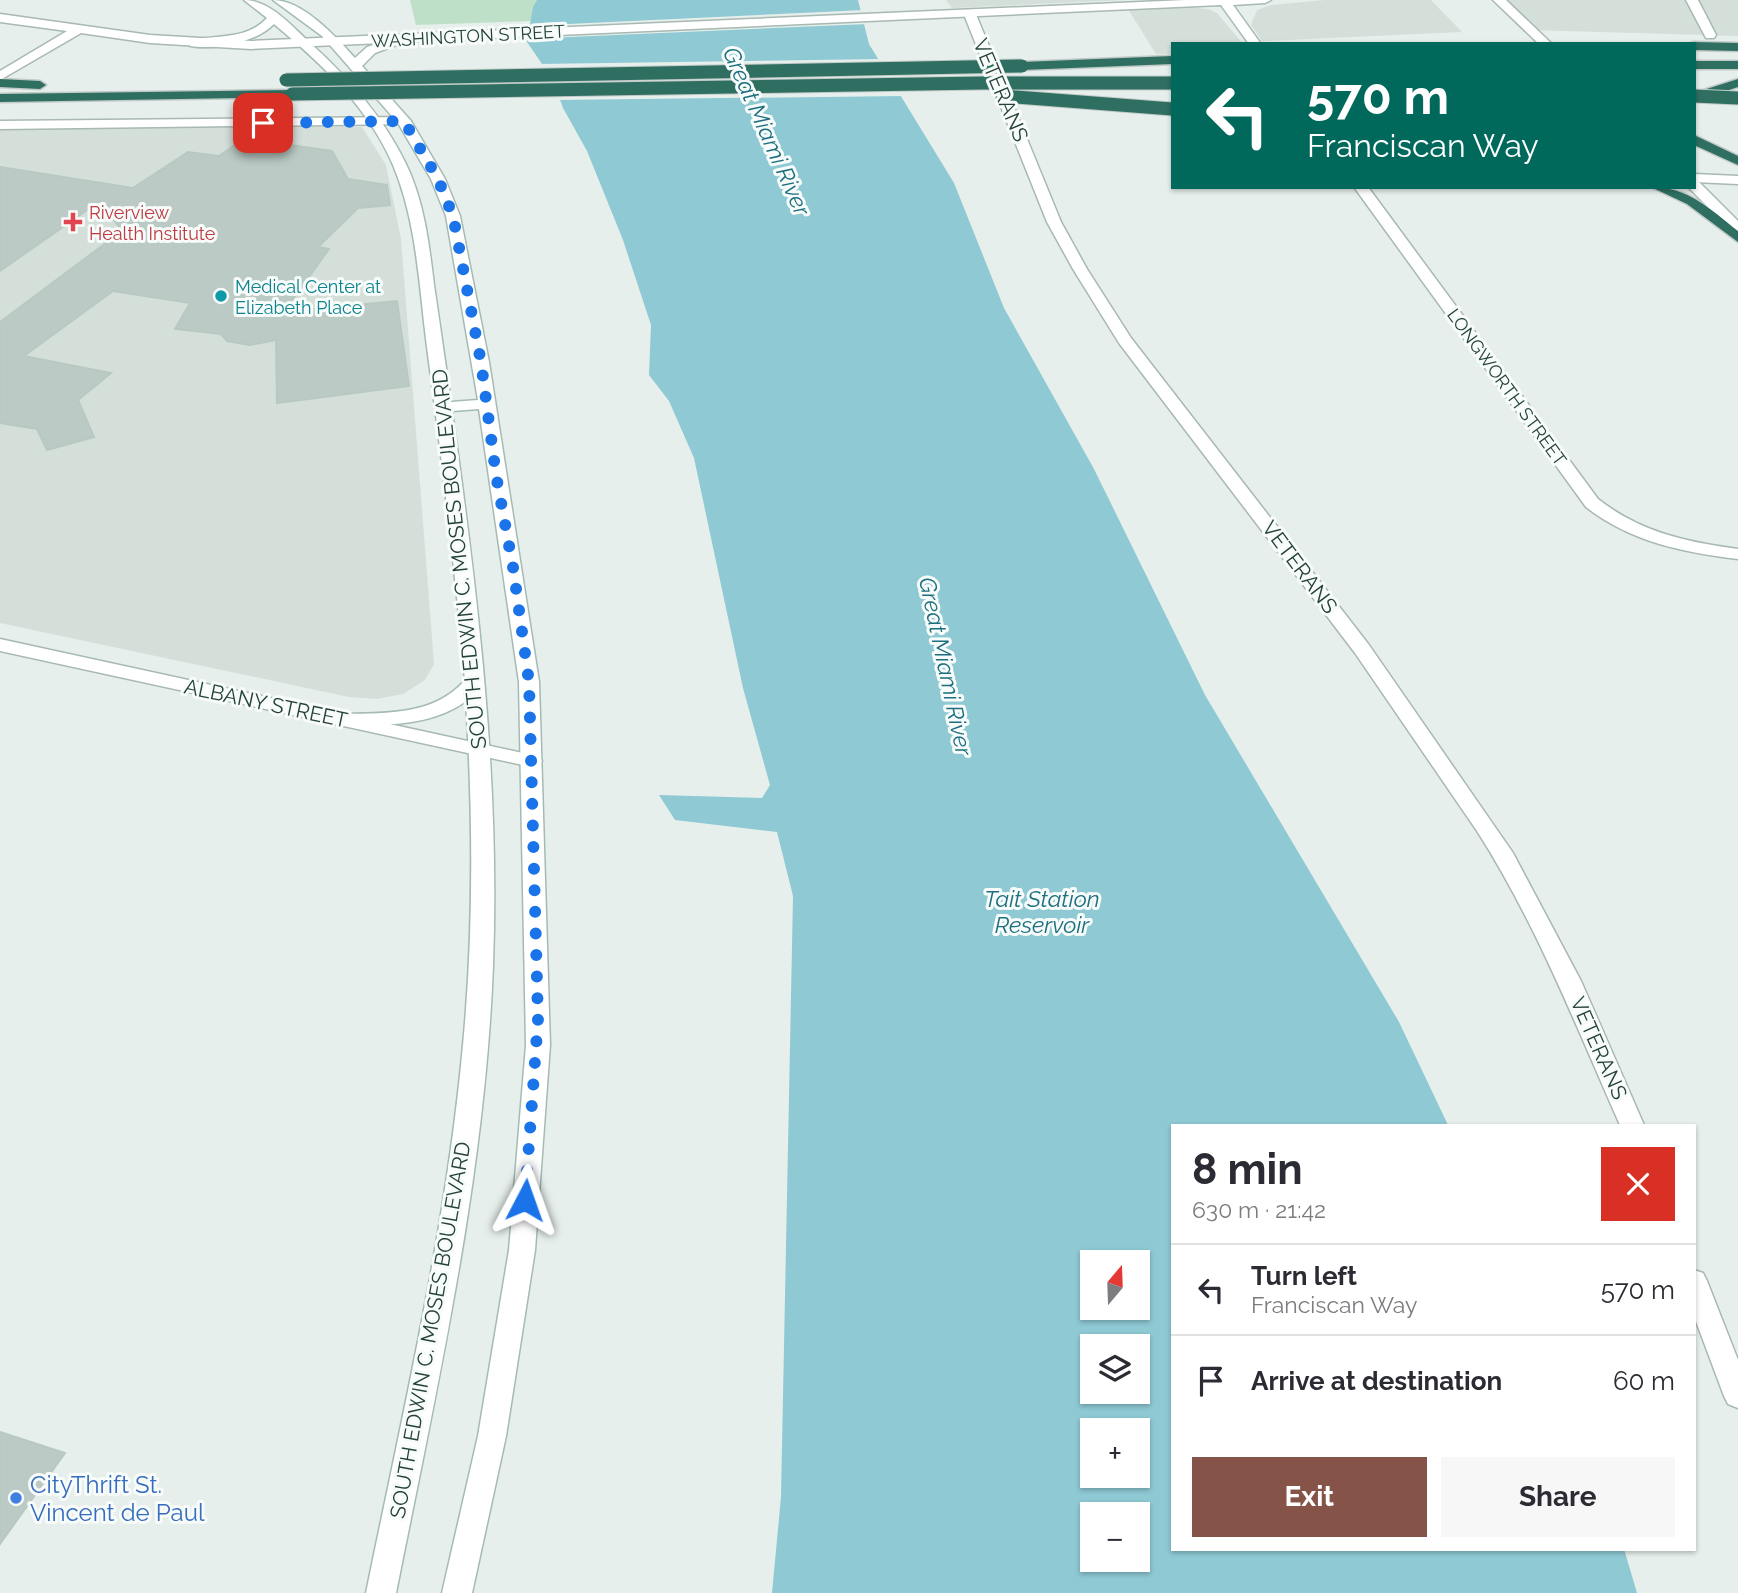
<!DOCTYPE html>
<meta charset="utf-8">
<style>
body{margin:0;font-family:Raleway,sans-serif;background:#f7f7f7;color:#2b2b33;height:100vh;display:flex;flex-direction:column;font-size:26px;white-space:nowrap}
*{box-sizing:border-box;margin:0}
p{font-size:23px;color:#7c7c81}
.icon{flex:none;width:38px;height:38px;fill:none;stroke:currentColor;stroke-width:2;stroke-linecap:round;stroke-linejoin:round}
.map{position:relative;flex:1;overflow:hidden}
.panel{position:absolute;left:1171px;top:1124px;width:525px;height:427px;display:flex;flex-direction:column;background:#fff;border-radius:0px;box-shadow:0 2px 5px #0004}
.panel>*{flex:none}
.guide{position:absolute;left:1171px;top:42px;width:525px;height:147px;border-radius:0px;box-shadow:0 2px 5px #0004;background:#00695c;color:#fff;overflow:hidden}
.needle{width:46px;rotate:19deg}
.tools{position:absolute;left:1080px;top:1250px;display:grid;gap:14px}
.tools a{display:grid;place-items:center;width:70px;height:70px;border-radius:0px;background:#fff;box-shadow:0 2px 5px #0004;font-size:35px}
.pin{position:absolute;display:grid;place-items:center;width:60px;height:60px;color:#fff;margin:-30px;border-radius:14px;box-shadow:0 4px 10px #0006}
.me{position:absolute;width:77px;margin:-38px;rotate:4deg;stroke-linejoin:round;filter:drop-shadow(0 0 5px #0008)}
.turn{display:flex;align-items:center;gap:24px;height:147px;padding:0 21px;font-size:32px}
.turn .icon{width:91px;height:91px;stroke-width:2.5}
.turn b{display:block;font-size:49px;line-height:60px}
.round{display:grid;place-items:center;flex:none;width:74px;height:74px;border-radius:0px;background:#f7f7f7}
.head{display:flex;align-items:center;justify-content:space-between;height:119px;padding:0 21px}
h1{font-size:42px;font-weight:700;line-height:52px}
.button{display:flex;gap:14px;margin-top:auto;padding:14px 21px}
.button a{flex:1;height:80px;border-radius:0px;background:#855347;color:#fff;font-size:28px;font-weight:700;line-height:80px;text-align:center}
.button a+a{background:#f7f7f7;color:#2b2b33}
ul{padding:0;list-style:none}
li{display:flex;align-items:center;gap:21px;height:91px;padding:0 21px;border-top:2px solid #e1e1e2}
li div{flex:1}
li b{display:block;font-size:26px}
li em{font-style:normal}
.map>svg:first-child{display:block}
.built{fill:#d4dfda}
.green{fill:#bfe0c8}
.water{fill:#8ec9d4;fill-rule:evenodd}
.pier{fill:#e6efeb}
.building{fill:#bbcac4;stroke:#b8c9c2;stroke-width:2}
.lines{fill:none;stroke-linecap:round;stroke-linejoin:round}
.minor-casing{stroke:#a8b8b2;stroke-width:3}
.tertiary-casing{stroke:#a8b8b2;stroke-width:3}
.secondary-casing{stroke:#a4bbb3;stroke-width:3}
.motorway-casing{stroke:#c2cac8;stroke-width:3}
.minor{fill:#fff;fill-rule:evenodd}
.tertiary{fill:#fff;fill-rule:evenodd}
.secondary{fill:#fff;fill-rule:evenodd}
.motorway{fill:#2f6f62;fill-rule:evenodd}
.motorway-bridge-casing{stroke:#c2cac8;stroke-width:15;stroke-linecap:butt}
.motorway-bridge{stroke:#2f6f62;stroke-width:13}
.route{stroke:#1a73e8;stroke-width:12;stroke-dasharray:0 21.6}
.health-dot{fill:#e0444e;stroke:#f7fbf9;stroke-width:2.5}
.culture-dot{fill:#0f9aa8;stroke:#f7fbf9;stroke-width:2.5}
.shop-dot{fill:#3f7fe0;stroke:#f7fbf9;stroke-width:2.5}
.labels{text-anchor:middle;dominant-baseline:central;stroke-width:6;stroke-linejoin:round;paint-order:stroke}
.far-street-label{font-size:18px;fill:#24423a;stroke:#f7fbf9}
.far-health-label{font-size:18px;fill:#be3a42;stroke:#f7fbf9;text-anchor:start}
.far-culture-label{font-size:18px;fill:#0d838f;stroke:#f7fbf9;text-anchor:start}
.street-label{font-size:21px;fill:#24423a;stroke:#f7fbf9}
.water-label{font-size:23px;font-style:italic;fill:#1c6f80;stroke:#f7fbf9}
.near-shop-label{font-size:24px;fill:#366cbe;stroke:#f7fbf9;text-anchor:start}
</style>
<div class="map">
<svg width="1738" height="1593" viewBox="0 0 1738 1593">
<rect width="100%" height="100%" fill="#e6efeb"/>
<g class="built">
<polygon points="946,0 1125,0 952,8"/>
<polygon points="1325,0 1431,0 1462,32 1262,41 1251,25 1257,10 1271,5"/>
<polygon points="1499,0 1738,0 1738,36 1531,30"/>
<polygon points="1183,7 1208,9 1217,13 1243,44 1172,44 1172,54 1156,54 1128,9"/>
<polygon points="144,127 362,127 386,165 401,239 434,664 425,680 403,694 377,699 349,697 0,623 0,129"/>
</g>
<polygon class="green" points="410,0 537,0 531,21 416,25"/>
<path class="water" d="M537 0H858L869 44 954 183 1004 308 1094 469 1205 695 1399 1022 1448 1125H1172V1549H1624L1637 1593H772L781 1497 793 896 777 832 675 820 659 795 762 798 770 785 743 688 694 458 669 401 649 375 651 325 623 240 587 151 563 108 553 80 527 42 533 7ZM1092 1262H1138V1307H1092ZM1092 1346H1138V1391H1092ZM1092 1430H1138V1475H1092ZM1092 1514H1138V1559H1092Z"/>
<g class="pier">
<polygon points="864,10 868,24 524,39 526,26"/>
<polygon points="882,59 905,96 556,100 550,82 537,64"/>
</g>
<g class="building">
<polygon points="269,142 332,151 348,179 387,185 390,205 358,208 318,247 329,249 284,312 397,301 409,386 277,403 276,340 250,345 227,341 221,334 175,329 190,303 113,291 24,356 111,373 78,400 94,437 47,450 37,429 0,423 0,322 122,231 100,201 0,271 0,167 133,188 188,152 219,156 236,144 264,145"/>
<polygon points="0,1432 65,1453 0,1544"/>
</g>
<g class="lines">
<g class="minor-casing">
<g id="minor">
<polygon points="1686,0 1698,0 1716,35 1714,38 1706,38"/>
<path d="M965 10 975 12 1061 222 1087 269 1131 338 1369 645 1513 853 1581 981 1644 1125H1620C1576 1026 1536 923 1477 831L1355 653 1119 343 1073 269 1047 222 963 12Z"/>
<polygon points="404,117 411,121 409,124 0,129 0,121"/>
<polygon points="1694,174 1738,176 1738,184 1694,182"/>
<polygon points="1694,1270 1703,1273 1707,1281 1738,1360 1738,1408 1728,1404 1724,1396 1694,1316"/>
</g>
</g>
<g class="tertiary-casing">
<g id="tertiary">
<polygon points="1186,0 1271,0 1265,3 1233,5 1261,44 1249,44 1221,5 251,49 150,43 81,33 0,80 0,71 67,31 0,22 0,14 150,35 251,41"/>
<polygon points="1493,0 1506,0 1552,44 1539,44"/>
<polygon points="1694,181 1699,182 1738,221 1738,233 1733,232 1689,188 1694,187"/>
<path d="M1354 187H1368L1598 499C1640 532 1686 542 1738 549V559C1682 552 1631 542 1586 507Z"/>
<polygon points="0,639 532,755 539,757 542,761 539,765 532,767 0,651"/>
</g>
</g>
<g class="secondary-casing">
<path id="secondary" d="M244 0C269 0 291 25 309 42 347 76 382 115 405 162 424 200 429 243 434 285 440 324 445 363 451 402L478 400 446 216 431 179 398 123 322 36 273 0C303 0 336 37 355 58L367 47 409 34 415 38 375 53 362 66 411 121 445 179 460 216 489 362 539 682 550 1045 535 1250 506 1436 472 1593H442L478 1436 509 1250 526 1045 519 682 479 409 452 411C478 596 500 779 493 966 485 1177 437 1386 396 1593H366C403 1412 446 1230 463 1045 474 930 473 816 466 701 432 726 386 725 345 726L338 724 335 720 338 716 345 714C388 713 435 715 465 680 455 569 442 458 427 347 419 286 417 222 393 165 369 108 321 63 274 24 256 43 214 50 190 46V40C216 35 247 40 267 18Z"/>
</g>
<g class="motorway-casing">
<g id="motorway">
<polygon points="1694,42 1738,43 1738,51 1694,50 1694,44 1689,44"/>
<polygon points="1172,56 1172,64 1022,70 1016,66 1022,62"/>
<rect x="1694" y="61" width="44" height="8"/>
<polygon points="0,79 40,81 46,85 40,89 0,87"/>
<polygon points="1738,79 1738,87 1694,102 1694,93"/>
<polygon points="292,90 296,91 296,97 0,102 0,94"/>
<polygon points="1694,135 1738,156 1738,165 1694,145"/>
<path d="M1651 187C1688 187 1710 209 1738 231V242L1687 204Z"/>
</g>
</g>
<use href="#minor" class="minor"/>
<use href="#tertiary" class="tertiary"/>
<use href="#secondary" class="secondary"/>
<use href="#motorway" class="motorway"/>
<g class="motorway-bridge-casing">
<g id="motorway-bridge">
<polyline points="286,80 1022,66"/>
<polyline points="292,94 983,83 1172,83"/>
<polyline points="1002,96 1172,109"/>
<polyline points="1694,96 1738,98"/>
</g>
</g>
<use href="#motorway-bridge" class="motorway-bridge"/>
</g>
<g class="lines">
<polyline class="route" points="263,123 404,121 438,179 453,216 481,362 496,475 513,567 529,682 538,1019 525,1200"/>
</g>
<path class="health-dot" d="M69.5 211.5h7v7h7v7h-7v7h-7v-7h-7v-7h7z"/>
<circle class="culture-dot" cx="221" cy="296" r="7"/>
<circle class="shop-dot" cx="16" cy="1498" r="7"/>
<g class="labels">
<g class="far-street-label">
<text transform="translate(468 36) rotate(-3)">WASHINGTON STREET</text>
<text transform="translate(1507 387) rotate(54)">LONGWORTH STREET</text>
</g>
<g class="far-health-label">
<text x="89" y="212">Riverview<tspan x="89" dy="21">Health Institute</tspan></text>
</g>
<g class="far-culture-label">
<text x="235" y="286">Medical Center at<tspan x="235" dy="21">Elizabeth Place</tspan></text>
</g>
<g class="street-label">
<text transform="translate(1001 90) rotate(67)">VETERANS</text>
<text transform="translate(459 559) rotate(-96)">SOUTH EDWIN C. MOSES BOULEVARD</text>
<text transform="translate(1300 567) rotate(53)">VETERANS</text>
<text transform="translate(266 703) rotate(12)">ALBANY STREET</text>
<text transform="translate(1599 1048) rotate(66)">VETERANS</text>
<text transform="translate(430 1330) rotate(-80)">SOUTH EDWIN C. MOSES BOULEVARD</text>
</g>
<g class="water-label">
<text transform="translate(767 131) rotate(66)">Great Miami River</text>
<text transform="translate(946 666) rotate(78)">Great Miami River</text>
<text x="1042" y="898">Tait Station<tspan x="1042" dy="26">Reservoir</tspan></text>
</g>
<g class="near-shop-label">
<text x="30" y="1484">CityThrift St.<tspan x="30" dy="28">Vincent de Paul</tspan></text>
</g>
</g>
</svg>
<div class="tools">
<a><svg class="needle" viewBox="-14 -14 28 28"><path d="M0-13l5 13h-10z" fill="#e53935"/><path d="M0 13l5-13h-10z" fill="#7c7c81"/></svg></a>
<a><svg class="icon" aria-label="layers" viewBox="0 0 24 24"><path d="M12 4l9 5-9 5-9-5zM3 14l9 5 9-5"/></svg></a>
<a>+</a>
<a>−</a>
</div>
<div class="pin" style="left:263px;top:123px;background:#d93025"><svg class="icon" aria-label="arrive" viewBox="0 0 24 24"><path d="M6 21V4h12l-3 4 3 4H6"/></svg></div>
<svg class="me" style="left:525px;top:1200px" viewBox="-20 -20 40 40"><path d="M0-17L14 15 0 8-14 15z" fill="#1a73e8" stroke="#fff" stroke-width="4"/></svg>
<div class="guide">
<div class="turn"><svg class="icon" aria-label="left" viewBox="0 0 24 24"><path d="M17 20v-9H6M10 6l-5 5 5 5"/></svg><div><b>570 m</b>Franciscan Way</div></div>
</div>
<section class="panel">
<div class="head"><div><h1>8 min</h1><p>630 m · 21:42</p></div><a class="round" style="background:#d93025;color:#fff"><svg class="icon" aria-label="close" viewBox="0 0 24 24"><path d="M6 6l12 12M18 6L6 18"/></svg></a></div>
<ul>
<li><svg class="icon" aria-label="left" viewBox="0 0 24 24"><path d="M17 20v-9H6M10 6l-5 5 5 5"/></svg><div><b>Turn left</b><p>Franciscan Way</p></div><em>570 m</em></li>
<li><svg class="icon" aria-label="arrive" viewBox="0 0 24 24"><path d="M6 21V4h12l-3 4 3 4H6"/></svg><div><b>Arrive at destination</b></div><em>60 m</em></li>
</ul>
<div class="button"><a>Exit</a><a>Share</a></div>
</section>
</div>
